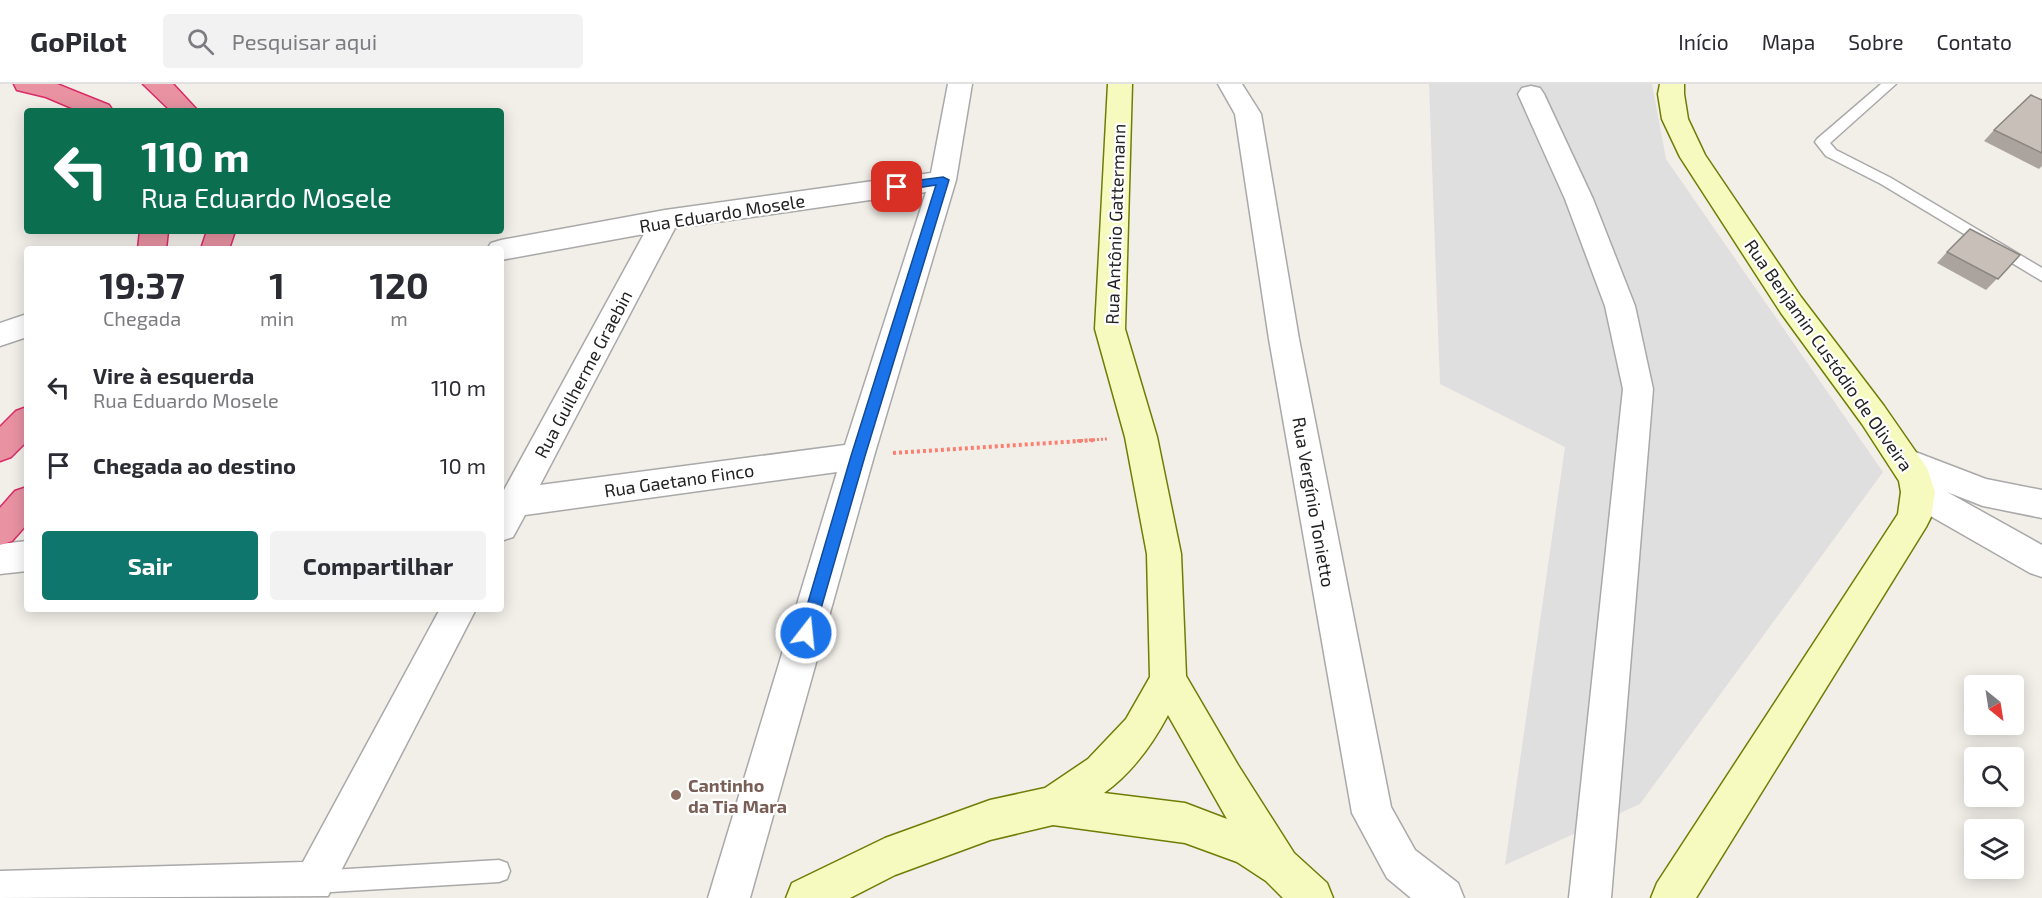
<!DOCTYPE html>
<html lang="pt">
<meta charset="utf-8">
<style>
body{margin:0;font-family:"Exo 2",sans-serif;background:#f2f2f3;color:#2b2b33;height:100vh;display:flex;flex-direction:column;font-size:22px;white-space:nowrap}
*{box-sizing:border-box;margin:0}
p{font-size:20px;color:#7c7c81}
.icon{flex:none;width:33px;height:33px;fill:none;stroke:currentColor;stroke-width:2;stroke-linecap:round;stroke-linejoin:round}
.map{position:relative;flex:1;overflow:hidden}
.panel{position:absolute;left:24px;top:162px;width:480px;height:366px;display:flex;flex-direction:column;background:#fff;border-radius:6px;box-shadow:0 3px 15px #0003}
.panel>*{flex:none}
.banner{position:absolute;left:24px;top:24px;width:480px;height:126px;border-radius:6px;box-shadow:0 3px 15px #0003;background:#0b6e4f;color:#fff;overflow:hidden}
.needle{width:39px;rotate:150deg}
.tools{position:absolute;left:1964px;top:591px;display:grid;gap:12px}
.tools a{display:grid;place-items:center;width:60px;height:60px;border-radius:6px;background:#fff;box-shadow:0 3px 15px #0003;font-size:30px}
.pin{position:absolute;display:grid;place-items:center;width:51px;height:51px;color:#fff;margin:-26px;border-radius:12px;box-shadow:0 3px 9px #0006}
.me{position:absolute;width:66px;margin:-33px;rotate:16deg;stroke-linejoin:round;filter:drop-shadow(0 0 4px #0008)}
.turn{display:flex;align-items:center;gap:21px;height:126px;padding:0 18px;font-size:27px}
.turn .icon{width:78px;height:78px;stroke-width:2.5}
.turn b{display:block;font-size:42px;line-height:51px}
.eta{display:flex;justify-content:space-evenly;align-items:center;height:102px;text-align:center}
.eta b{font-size:36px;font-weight:700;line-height:42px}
.cta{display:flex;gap:12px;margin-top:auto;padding:12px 18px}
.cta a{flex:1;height:69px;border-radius:6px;background:#0f766e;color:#fff;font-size:24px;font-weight:700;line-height:69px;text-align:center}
.cta a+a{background:#f2f2f3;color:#2b2b33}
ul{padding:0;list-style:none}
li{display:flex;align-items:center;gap:18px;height:78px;padding:0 18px}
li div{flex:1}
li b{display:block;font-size:22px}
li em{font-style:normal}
header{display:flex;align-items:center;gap:36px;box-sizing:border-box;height:84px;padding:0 30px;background:#fff;border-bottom:2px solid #e1e1e2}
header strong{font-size:28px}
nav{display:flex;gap:33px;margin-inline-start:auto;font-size:21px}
.search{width:420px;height:54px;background:#f2f2f3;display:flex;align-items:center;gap:15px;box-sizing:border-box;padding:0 21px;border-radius:6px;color:#7c7c81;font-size:22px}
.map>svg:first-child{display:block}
.residential{fill:#e0dfdf}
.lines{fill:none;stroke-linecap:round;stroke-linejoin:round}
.lane-casing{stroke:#a9a9a9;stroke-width:3}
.street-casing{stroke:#a9a9a9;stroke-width:3}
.secondary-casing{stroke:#707d05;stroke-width:3}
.highway-casing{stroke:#dc2a67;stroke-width:3}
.path-far1{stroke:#fa8072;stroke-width:3;stroke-dasharray:2 2;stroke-linecap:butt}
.path{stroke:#fa8072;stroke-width:4;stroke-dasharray:3 3;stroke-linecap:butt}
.lane{fill:#fff;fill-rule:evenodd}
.street{fill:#fff;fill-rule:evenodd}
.secondary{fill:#f7fabf;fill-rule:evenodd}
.highway{fill:#e892a2;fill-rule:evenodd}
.wall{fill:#aba49e}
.building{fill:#c7bfb8;stroke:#8b8681;stroke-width:1.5}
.route{fill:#1a73e8;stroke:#114b97;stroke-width:1.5}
.education-dot{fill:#8d6e63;stroke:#fff;stroke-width:2}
.labels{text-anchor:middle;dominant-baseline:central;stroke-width:4.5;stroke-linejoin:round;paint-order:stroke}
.street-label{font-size:18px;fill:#222;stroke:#fff}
.education-label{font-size:18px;font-weight:bold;fill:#785e54;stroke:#fff;text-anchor:start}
</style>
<header>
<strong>GoPilot</strong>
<div class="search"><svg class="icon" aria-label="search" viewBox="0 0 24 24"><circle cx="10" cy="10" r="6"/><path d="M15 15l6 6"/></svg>Pesquisar aqui</div>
<nav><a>Início</a><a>Mapa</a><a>Sobre</a><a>Contato</a></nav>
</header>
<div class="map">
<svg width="2042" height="814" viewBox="0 0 2042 814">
<rect width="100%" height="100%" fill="#f2efe9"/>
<polygon class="residential" points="1429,0 1652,0 1666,75 1883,388 1640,720 1505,781 1565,363 1440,300"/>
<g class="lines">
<g class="lane-casing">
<g id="lane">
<polygon points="1881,0 1896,0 1830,59 1836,66 1891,94 2042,184 2042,197 1881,100 1826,72 1815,58 1817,55"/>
<polygon points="499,776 507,779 510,787 507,795 499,798 314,809 306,806 303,798 306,790 314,787"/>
</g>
</g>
<g class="street-casing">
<g id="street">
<path d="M948 0H972L956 96 874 372 750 814H708L837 388 525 431 513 453 501 457V406H504L644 150 501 176V165H487L491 159 501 156 665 126 931 89ZM926 108 845 361 540 401 675 144Z"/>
<polygon points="1218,0 1242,0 1261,30 1299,255 1391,723 1415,766 1458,799 1464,814 1411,814 1387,794 1352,729 1269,255 1235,30"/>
<polygon points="1531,2 1540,4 1544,10 1593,115 1635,222 1653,305 1611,814 1569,814 1623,305 1605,222 1565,115 1518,10 1522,4"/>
<polygon points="27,230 27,253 0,262 0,239"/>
<polygon points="1905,364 1986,395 2042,406 2042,434 1983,422 1947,408 2042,461 2042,493 2030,489 1906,418 1901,408 1906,398 1915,395 1894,386 1889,377 1894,368"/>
<polygon points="27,457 27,487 0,490 0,460"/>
<polygon points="440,525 476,525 328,812 0,814 0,787 303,778"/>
</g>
</g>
<g class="secondary-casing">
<g id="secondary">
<path d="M1108 0H1132L1125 245 1157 353 1181 470 1186 592 1238 681 1294 769 1327 799 1333 814H1283L1266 797 1237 778 1185 759 1053 741 990 756 895 791 850 814H786L792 799 885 754 990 716 1045 704 1088 675 1126 635 1150 593 1147 470 1125 353 1095 245ZM1168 631 1227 735 1185 719 1104 709C1132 689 1152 661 1168 631Z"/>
<polygon points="1660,0 1684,0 1684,10 1688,35 1705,71 1801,213 1884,322 1927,384 1935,408 1931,433 1926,443 1696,814 1651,814 1657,799 1898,430 1901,408 1899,397 1862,340 1781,229 1680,73 1662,35 1658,10"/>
</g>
</g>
<g class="highway-casing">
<g id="highway">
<polygon points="14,0 57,0 109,21 113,27 79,27 46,13 17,6"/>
<polygon points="143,0 173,0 198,27 171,27"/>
<polygon points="140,147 168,147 166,165 138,165"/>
<polygon points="207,147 235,147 229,165 201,165"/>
<polygon points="27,323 27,357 11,373 0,377 0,343 16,327"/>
<polygon points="27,403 27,440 12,457 0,461 0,424 15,407"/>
</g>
</g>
<polyline class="path-far1" points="1073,357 1107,355"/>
<polyline class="path" points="893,369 1096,356"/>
<use href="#lane" class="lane"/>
<use href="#street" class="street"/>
<use href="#secondary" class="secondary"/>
<use href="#highway" class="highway"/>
</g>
<g class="wall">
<polygon points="2042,16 2042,82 2039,85 1984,57 1994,46"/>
<polygon points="1947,168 2020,171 1986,206 1937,179"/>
</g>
<g class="building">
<polygon points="2031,11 2042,16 2042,69 1994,46"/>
<polygon points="1970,145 2020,171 1998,195 1947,168"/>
</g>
<polygon class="route" points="943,93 949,96 865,372 814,549 811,553 806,555 801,553 799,549 851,372 936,101 897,107 891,103 897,99"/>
<circle class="education-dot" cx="676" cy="711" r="6"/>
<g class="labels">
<g class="street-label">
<text transform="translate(722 129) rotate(-9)">Rua Eduardo Mosele</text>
<text transform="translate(1115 140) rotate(-88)">Rua Antônio Gattermann</text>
<text transform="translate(1829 271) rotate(55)">Rua Benjamin Custódio de Oliveira</text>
<text transform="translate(583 290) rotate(-62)">Rua Guilherme Graebin</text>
<text transform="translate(679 396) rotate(-8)">Rua Gaetano Finco</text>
<text transform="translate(1314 418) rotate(80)">Rua Vergínio Tonietto</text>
</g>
<g class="education-label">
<text x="688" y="701">Cantinho<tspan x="688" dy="21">da Tia Mara</tspan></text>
</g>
</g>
</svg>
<div class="tools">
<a><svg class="needle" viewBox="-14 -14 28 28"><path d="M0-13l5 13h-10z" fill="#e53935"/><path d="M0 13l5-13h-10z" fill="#7c7c81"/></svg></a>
<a><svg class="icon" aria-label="search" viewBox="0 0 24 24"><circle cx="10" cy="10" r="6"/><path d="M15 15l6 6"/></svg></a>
<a><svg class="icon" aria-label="layers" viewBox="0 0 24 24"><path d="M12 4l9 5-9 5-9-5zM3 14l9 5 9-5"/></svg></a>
</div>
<div class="pin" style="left:897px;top:103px;background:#d93025"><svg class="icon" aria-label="arrive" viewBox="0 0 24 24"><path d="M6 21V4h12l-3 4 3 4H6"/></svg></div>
<svg class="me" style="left:806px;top:549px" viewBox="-20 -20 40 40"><circle r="17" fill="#1a73e8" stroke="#fff" stroke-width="3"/><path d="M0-11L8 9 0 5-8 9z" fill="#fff"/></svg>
<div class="banner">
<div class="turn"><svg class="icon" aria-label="left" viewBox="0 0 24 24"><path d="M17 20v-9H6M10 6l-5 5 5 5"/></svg><div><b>110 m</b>Rua Eduardo Mosele</div></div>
</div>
<section class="panel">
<div class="eta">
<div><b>19:37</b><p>Chegada</p></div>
<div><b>1</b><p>min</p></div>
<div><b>120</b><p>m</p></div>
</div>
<ul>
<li><svg class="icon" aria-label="left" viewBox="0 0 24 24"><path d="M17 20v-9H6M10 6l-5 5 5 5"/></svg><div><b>Vire à esquerda</b><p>Rua Eduardo Mosele</p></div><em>110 m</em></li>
<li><svg class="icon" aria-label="arrive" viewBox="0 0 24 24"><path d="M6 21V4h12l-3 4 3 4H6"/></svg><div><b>Chegada ao destino</b></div><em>10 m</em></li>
</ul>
<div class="cta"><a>Sair</a><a>Compartilhar</a></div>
</section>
</div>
